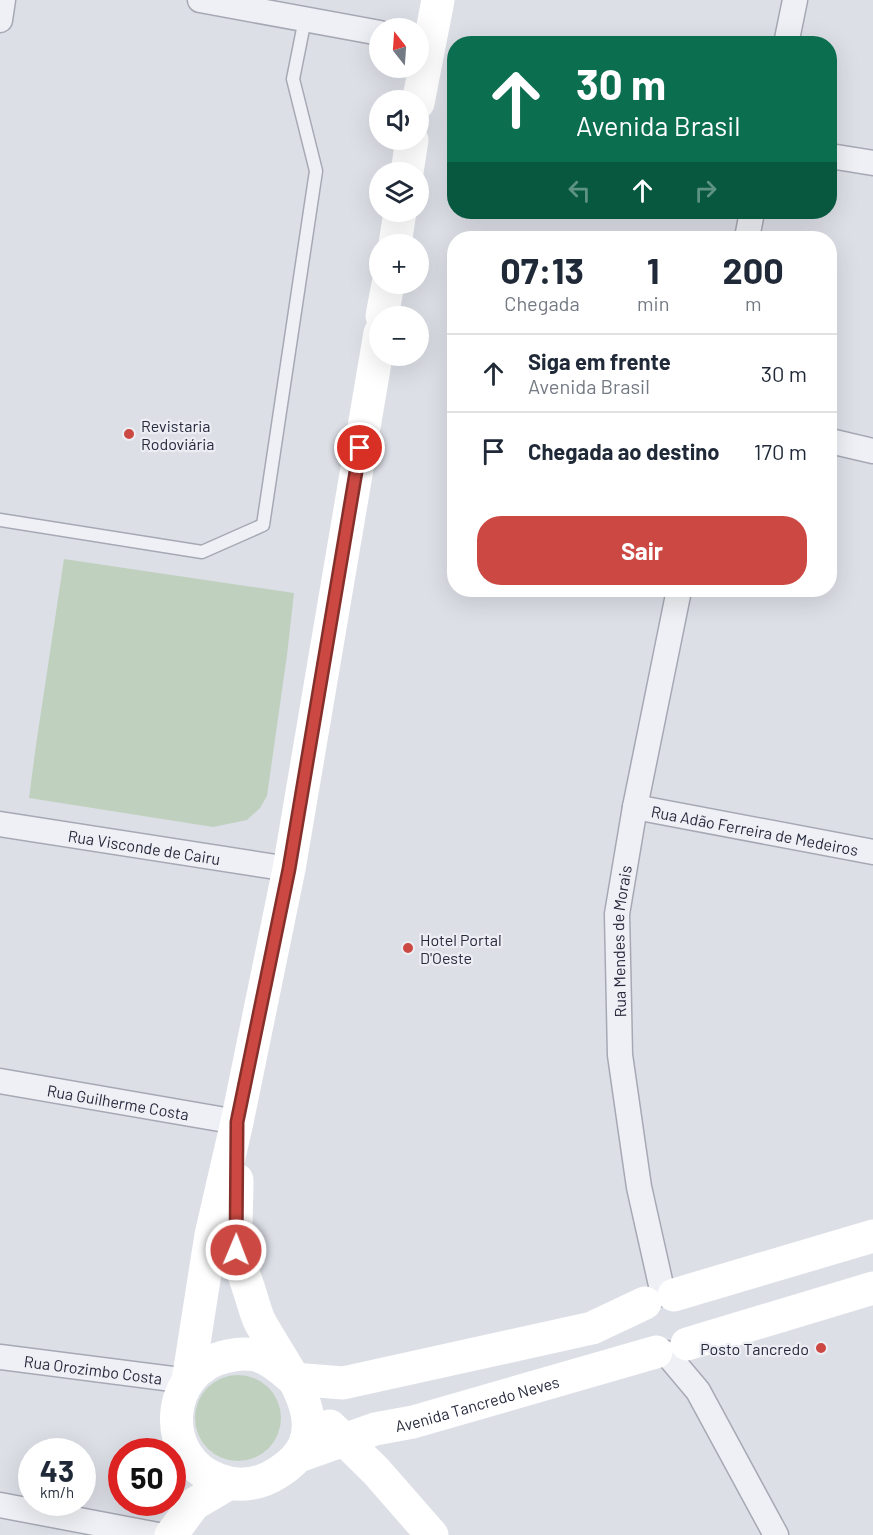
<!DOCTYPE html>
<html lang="pt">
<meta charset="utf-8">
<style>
body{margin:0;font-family:Barlow,sans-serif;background:#f6f6f7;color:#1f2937;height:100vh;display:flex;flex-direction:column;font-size:22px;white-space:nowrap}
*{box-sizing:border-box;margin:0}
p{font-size:20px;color:#747a83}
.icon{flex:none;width:33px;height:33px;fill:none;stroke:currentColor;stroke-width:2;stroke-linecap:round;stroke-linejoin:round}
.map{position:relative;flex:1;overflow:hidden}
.side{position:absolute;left:447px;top:231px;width:390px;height:366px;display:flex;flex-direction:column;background:#fff;border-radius:24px;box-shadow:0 6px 24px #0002}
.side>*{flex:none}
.banner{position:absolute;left:447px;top:36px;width:390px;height:183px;border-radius:24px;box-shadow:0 6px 24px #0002;background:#0b6e4f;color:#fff;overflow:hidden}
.needle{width:39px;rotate:343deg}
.fabs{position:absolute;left:369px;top:18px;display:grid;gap:12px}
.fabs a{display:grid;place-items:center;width:60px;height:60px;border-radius:50%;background:#fff;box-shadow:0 6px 24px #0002;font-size:30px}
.speed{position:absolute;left:18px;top:1438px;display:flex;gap:12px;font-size:30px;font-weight:700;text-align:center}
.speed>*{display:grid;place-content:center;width:78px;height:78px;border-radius:50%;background:#fff;box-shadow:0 6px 24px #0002;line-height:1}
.speed small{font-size:15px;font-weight:400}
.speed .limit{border:9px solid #d22;background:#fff;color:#111}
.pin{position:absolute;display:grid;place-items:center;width:51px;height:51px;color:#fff;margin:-26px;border:3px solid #fff;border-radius:50%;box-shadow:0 2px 6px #0007}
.me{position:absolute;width:66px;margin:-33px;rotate:1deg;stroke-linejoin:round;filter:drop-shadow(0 0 4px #0008)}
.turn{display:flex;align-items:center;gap:21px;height:126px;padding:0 30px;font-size:27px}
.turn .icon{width:78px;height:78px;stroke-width:2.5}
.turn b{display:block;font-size:42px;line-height:51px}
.lanes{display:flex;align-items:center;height:57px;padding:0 30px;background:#0003;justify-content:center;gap:30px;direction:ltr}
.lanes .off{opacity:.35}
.eta{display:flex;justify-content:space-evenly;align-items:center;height:102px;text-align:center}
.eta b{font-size:36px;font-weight:700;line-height:42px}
.primary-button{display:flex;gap:12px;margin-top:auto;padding:12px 30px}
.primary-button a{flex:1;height:69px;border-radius:24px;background:#cc4842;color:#fff;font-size:24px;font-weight:700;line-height:69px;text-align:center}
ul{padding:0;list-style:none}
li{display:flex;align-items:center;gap:18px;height:78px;padding:0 30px;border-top:2px solid #e0e1e3}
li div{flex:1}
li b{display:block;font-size:22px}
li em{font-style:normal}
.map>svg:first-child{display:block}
.green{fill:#bfd1be}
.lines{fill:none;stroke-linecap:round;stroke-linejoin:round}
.lane-casing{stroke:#a6a9b4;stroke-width:15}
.street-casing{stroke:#a6a9b4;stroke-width:27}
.lane{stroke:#eff0f5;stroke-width:12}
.street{stroke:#eff0f5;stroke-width:24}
.secondary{stroke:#fff;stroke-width:33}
.route-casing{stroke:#852f2b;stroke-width:15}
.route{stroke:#cc4842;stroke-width:10}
.poi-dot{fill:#cc4842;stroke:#eceef4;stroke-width:2}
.labels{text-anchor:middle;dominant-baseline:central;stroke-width:4.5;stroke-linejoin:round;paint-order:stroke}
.poi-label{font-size:16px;fill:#272a3d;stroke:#eceef4;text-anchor:start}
.street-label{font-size:16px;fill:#272a3d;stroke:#eceef4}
</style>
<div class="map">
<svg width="873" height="1535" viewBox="0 0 873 1535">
<rect width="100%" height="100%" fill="#dddfe7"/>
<g class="green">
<polygon points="64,559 294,593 287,655 267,796 260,808 247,820 213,827 29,798 36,745"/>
<circle cx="238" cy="1418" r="43"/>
</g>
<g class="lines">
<g class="lane-casing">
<polyline id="lane" points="0,520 202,552 263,525 316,171 293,79 305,19"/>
</g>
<g class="street-casing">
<g id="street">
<polyline points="200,0 380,33"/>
<polyline points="0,20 3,0"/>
<polyline points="786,44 795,0"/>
<polyline points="830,156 873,163"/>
<polyline points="747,238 752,212"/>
<polyline points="830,441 873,451"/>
<path id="s1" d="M635 807 873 852"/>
<path id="s2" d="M0 824 289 869"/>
<path id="s3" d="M0 1081 237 1122"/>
<path id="s4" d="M663 1294 639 1187 620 1055 617 914 635 807 679 590"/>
<polyline points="666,1353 698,1391 776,1535"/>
<path id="s5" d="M0 1357 188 1381"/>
<polyline points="0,1505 158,1535"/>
</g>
</g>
<use href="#lane" class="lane"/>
<use href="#street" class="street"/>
<g class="secondary">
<polyline points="418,103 438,0"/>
<polyline points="407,172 412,140"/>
<polyline points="395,244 400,212"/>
<polyline points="382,316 388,284"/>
<path d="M237 1180C237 1197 236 1214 236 1230 236 1238 235 1246 237 1253 241 1268 247 1282 251 1296 254 1305 256 1314 260 1322 284 1368 344 1431 279 1472 261 1484 240 1488 219 1480 158 1458 164 1369 228 1356 237 1354 246 1353 255 1355 270 1358 282 1370 293 1379"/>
<polyline points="674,1295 873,1236"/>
<polyline points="687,1344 873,1288"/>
<polyline points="293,1379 343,1383 592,1328 645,1303"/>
<polyline points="188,1381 211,1235 237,1122 289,869 380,333"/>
<polyline points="330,1426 376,1471 432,1535"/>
<path id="s6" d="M299 1456 375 1429 413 1422 656 1352"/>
<polyline points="171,1535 194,1504 228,1484"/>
</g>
</g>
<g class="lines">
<g class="route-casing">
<polyline id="route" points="236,1250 237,1122 289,869 360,448"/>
</g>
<use href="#route" class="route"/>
</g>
<g class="poi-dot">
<circle cx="129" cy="434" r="6"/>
<circle cx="408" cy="948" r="6"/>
<circle cx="821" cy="1348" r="6"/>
</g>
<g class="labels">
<g class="poi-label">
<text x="141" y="425">Revistaria<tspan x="141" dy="18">Rodoviária</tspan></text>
<text x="420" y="939">Hotel Portal<tspan x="420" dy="18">D'Oeste</tspan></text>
<text x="809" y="1348" text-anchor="end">Posto Tancredo</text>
</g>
<g class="street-label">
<text stroke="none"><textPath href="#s1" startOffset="122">Rua Adão Ferreira de Medeiros</textPath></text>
<text stroke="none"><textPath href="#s2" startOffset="146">Rua Visconde de Cairu</textPath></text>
<text stroke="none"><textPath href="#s4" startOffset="357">Rua Mendes de Morais</textPath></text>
<text stroke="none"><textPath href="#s3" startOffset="120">Rua Guilherme Costa</textPath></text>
<text stroke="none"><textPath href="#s5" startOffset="94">Rua Orozimbo Costa</textPath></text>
<text stroke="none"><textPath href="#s6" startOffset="186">Avenida Tancredo Neves</textPath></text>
</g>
</g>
</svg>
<div class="fabs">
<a><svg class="needle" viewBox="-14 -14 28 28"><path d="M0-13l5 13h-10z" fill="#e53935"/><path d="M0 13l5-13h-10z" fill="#747a83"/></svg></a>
<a><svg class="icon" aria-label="sound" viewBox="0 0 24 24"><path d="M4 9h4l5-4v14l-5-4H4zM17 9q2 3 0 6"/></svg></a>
<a><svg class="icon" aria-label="layers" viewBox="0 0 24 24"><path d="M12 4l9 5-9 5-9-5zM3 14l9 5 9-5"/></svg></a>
<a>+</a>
<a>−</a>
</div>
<div class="speed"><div>43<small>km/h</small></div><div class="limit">50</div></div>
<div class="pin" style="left:360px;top:448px;background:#d93025"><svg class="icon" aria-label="arrive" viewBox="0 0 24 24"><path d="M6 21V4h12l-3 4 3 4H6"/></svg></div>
<svg class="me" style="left:236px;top:1250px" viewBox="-20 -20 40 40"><circle r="17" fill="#cc4842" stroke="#fff" stroke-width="3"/><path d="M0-11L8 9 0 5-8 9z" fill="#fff"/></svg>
<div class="banner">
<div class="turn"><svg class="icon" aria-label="ahead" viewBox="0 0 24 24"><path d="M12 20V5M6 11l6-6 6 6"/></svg><div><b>30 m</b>Avenida Brasil</div></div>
<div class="lanes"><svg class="icon off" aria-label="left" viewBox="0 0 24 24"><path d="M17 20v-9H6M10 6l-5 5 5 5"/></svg><svg class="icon" aria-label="ahead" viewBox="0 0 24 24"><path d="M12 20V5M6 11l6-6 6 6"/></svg><svg class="icon off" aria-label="right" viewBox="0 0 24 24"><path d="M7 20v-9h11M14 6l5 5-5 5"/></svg></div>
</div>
<section class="side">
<div class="eta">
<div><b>07:13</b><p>Chegada</p></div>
<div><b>1</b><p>min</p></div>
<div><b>200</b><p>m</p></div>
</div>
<ul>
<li><svg class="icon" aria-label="ahead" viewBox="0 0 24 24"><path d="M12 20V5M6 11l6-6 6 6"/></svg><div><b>Siga em frente</b><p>Avenida Brasil</p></div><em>30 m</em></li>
<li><svg class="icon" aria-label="arrive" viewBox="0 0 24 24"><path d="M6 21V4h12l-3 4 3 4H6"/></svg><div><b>Chegada ao destino</b></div><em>170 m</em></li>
</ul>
<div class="primary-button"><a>Sair</a></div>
</section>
</div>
